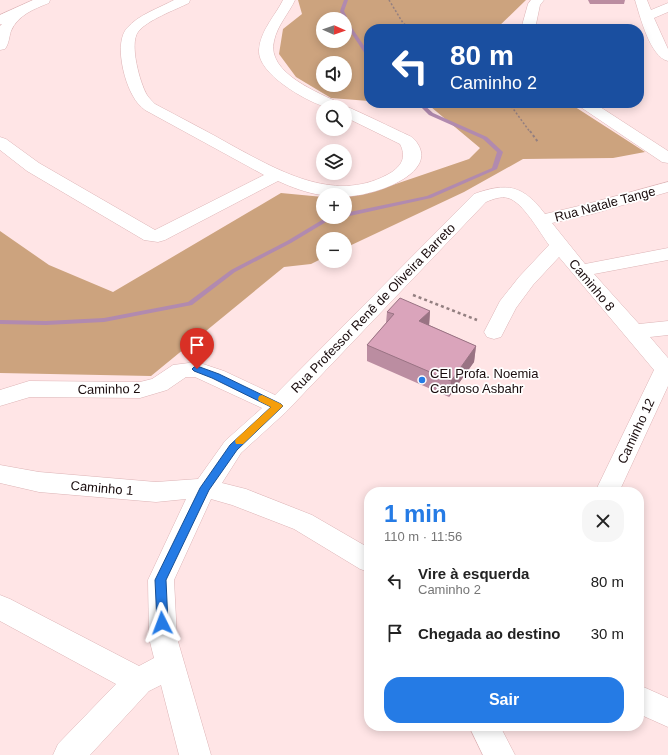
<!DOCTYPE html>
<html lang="pt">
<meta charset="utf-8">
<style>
body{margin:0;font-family:Arial,sans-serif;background:#f6f6f6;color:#222;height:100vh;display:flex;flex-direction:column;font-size:15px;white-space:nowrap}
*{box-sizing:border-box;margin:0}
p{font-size:13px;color:#767676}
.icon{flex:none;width:22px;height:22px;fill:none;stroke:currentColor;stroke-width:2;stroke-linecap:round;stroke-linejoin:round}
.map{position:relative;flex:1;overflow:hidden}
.drawer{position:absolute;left:364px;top:487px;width:280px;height:244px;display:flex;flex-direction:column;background:#fff;border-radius:16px;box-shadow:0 2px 10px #0003}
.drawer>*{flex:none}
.guide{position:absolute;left:364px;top:24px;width:280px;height:84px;border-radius:16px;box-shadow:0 2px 10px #0003;background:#1a4fa0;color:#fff;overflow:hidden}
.needle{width:26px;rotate:92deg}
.tools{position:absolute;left:316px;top:12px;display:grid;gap:8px}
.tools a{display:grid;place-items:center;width:36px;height:36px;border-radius:50%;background:#fff;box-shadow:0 2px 10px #0003;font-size:20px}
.pin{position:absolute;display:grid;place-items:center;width:34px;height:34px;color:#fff;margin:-41px -17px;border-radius:50% 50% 50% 0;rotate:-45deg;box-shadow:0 0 4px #0007}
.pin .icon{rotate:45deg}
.me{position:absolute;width:44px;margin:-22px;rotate:357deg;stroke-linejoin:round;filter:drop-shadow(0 0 3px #0008)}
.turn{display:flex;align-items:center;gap:14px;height:84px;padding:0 20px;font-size:18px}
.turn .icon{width:52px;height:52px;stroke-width:2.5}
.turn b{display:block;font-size:28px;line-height:34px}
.round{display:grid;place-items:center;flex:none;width:42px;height:42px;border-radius:16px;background:#f6f6f6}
.head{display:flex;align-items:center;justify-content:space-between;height:68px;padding:0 20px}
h1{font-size:24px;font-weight:700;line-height:30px;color:#257be5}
.cta{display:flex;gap:8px;margin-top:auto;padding:8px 20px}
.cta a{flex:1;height:46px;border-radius:16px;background:#257be5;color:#fff;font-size:16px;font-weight:700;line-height:46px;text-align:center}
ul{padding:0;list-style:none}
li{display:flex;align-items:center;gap:12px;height:52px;padding:0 20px}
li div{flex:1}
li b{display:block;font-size:15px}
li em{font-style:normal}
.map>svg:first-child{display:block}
.forest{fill:#cca37e;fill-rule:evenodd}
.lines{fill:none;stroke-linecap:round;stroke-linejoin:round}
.stream{fill:#b18aaf;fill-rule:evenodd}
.minor-casing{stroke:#ddb4b6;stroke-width:1}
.path-far2{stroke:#937f80;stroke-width:1.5;stroke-dasharray:2 2;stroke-linecap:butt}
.path-far1{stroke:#937f80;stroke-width:2;stroke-dasharray:2.5 2.5;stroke-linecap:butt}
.path{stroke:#937f80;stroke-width:2.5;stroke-dasharray:3 3;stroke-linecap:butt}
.minor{fill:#fff;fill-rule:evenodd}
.wall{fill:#bb8da1}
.shaded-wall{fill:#997383}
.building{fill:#daa4bb;stroke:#997383}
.route{fill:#257be5;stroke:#185095}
.slow{fill:#f59e0b}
.poi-dot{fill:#257be5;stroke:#fff;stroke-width:1.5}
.labels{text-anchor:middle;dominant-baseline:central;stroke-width:3.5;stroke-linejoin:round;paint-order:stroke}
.street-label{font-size:13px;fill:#190c0d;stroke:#fff}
.poi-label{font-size:13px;fill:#190c0d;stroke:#fff;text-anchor:start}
</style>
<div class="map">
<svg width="668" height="755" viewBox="0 0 668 755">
<rect width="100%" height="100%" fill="#ffe5e6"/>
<g class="forest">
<path d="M298 0H526L496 29H369V101L331 98 296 77 279 54 283 29 302 14ZM323 19H345V41H323ZM323 63H345V85H323Z"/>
<polygon points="389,103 569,103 645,152 613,158 523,159 464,192 345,248 345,239 323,239 323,258 311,264 284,267 151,376 0,373 0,231 49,265 113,292 281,193 323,197 323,217 345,217 345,198 384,188 469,159 480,148 431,107"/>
</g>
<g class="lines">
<g class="stream">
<polygon points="344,0 348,0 344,11 352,28 369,53 369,57 367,57 348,28 345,19 344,19 340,11"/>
<polygon points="417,103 422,103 433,113 487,137 503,152 497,169 431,198 345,217 345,213 427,196 492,168 497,152 483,139 429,115"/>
<polygon points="332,217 341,217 326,222 291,243 235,272 192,305 104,322 46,325 0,324 0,320 46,321 104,318 188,302 231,270 287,241 322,220"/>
</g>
<g class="minor-casing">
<g id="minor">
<path d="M33 0H50L49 3C34 9 18 15 11 31 9 37 9 44 5 49L0 50V26L2 24H0V15Z"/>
<path d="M174 0H190L189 3C175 10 147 20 138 32 129 44 140 83 147 95 149 98 152 101 155 104 181 118 207 131 233 146 281 172 338 205 392 172 403 164 406 156 400 144L345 117V107C338 107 330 108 323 106 304 100 257 73 259 50 260 31 275 16 283 0H295C289 13 277 26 274 41 266 73 319 93 342 104L344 107 350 108C366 115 382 123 397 130 402 133 410 135 414 139 445 173 369 198 345 196 339 195 329 196 321 195 307 193 291 187 278 181L165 240 158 242 144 240 27 171 0 150V137L6 139 39 163 155 230 264 175 145 110C140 106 136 102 133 96 124 81 114 43 127 28 138 15 159 8 174 0Z"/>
<polygon points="531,0 544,0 540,5 535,29 521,29 528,4"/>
<path d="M635 0H647L651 10 668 3V12L654 18 668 49V61C650 57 640 16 635 0Z"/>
<polygon points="576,103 594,103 668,151 668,163 662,162 579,106"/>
<path d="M668 182V192L592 214 552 223 585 264 668 248V260L594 274 639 324 668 321V335L650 337 668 358V386L619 492H595L654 370 559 257 533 285 516 308 501 337 494 339 487 337 484 332 500 301 519 277 549 245C540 233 523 202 508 198 501 196 493 199 486 202L286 412 241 453 222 483 246 489 312 515 369 548V572L360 569 294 529 232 505 211 499 174 580 177 638 211 755H179L161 685 149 691 90 755H53L58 744 116 684 0 621V595L10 599 139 666 154 658 149 638 148 580 186 499 156 502 39 492 0 483V465L39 472 156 482 198 479 225 441 262 408 195 377H186L167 390 140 398 30 397 0 406V390L29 381 140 382 152 379 173 365 197 362 224 371 275 395 474 194C507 182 523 185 545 214L583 205Z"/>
<polygon points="639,685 668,698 668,727 639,714"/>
<polygon points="469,726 500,726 515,755 483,755"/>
</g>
</g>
<g class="path-far2">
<polyline points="389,0 403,23 411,29"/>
<polyline points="509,103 530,132"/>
</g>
<polyline class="path-far1" points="530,131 538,142"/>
<polyline class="path" points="413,295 477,320"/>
<use href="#minor" class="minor"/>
</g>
<g class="wall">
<polygon points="588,0 625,0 624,4 590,4"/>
<polygon points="430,311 429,325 476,346 474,362 449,397 367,361 367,345 386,323 387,312"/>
</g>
<g class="shaded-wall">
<polygon points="430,311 429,327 419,321"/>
<polygon points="476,346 474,362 449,397 451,381"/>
</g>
<polygon class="building" points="400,298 430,311 419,321 476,346 451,381 367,345 394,314 387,312"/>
<polygon class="route" points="197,366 219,374 281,404 283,406 237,450 209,490 166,580 168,623 167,627 162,628 158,627 157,623 155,580 200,488 230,445 271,407 212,378 194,371 192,369 194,367"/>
<polygon class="slow" points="262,395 281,404 283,406 243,444 236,444 235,441 236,439 271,407 259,401 258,399 259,396"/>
<circle class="poi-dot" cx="422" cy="380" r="4"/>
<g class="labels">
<g class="street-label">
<text transform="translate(605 204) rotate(-15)">Rua Natale Tange</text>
<text transform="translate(592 285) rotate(50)">Caminho 8</text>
<text transform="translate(373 308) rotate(-46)">Rua Professor Renê de Oliveira Barreto</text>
<text transform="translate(109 389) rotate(-1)">Caminho 2</text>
<text transform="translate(636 431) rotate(-65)">Caminho 12</text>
<text transform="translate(102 488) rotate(5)">Caminho 1</text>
</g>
<g class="poi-label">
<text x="430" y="373">CEI Profa. Noemia<tspan x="430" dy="15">Cardoso Asbahr</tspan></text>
</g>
</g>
</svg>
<div class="tools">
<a><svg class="needle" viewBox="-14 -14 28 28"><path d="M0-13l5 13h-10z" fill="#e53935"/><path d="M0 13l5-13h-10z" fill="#767676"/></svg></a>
<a><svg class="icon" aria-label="sound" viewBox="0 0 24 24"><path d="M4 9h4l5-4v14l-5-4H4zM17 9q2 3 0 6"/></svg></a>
<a><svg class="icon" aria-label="search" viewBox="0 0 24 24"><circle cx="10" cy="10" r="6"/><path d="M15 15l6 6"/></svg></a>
<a><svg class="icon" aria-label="layers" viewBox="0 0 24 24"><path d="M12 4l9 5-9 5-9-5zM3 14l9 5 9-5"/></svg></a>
<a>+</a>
<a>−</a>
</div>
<div class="pin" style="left:197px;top:369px;background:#d93025"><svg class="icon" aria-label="arrive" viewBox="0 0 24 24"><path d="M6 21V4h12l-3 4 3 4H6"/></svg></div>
<svg class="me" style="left:162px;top:623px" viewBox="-20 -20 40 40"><path d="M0-17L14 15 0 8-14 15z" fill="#257be5" stroke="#fff" stroke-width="4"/></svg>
<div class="guide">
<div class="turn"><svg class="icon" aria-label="left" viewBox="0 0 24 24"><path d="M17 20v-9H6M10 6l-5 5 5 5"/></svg><div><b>80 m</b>Caminho 2</div></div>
</div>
<section class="drawer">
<div class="head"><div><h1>1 min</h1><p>110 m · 11:56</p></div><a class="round"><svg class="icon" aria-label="close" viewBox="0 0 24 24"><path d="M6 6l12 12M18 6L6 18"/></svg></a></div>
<ul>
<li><svg class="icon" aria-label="left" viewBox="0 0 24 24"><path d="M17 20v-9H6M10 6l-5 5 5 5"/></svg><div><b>Vire à esquerda</b><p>Caminho 2</p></div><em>80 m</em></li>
<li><svg class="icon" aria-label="arrive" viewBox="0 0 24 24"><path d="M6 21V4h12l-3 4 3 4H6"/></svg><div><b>Chegada ao destino</b></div><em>30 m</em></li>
</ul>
<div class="cta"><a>Sair</a></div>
</section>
</div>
